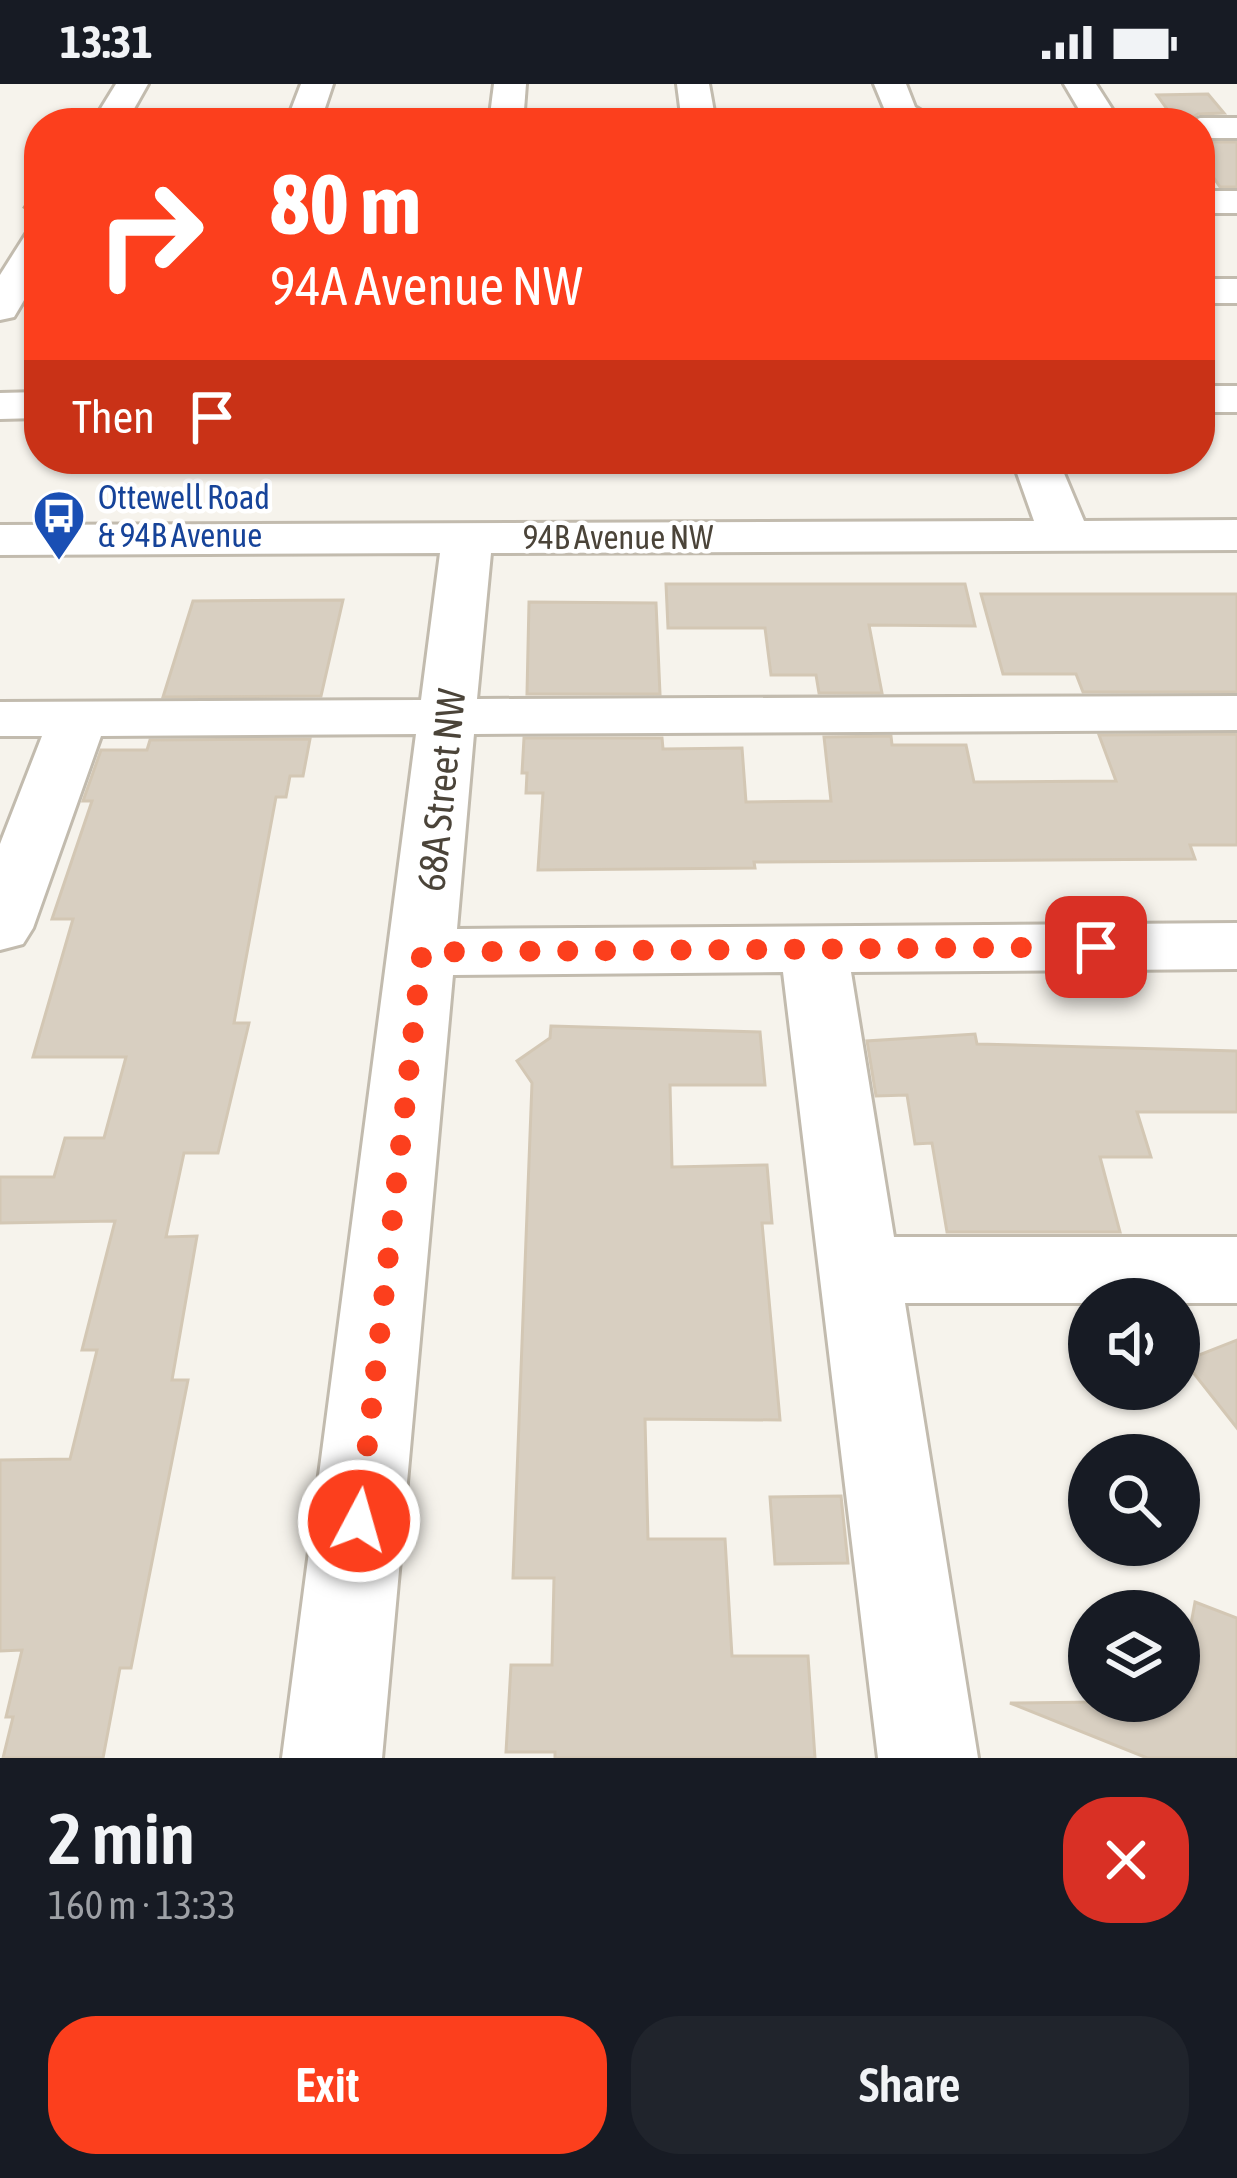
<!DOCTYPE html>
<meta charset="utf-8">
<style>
body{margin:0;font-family:"Asap Condensed",sans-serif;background:#20242c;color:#f1f3f6;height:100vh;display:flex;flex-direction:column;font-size:45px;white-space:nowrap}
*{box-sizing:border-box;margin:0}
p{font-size:39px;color:#9ea1a6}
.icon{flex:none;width:66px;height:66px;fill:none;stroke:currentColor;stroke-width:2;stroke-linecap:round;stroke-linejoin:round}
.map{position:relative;height:1674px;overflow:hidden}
.sheet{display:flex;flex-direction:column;background:#171b24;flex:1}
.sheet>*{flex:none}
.hud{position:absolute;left:24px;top:24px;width:1191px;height:366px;border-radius:48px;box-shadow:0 3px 9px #0004;background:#fc3f1d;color:#fff;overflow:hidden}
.buttons{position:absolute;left:1068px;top:1194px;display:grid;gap:24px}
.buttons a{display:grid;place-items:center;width:132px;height:132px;border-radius:50%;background:#171b24;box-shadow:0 3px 9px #0004;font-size:60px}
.pin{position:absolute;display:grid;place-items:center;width:102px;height:102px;color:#fff;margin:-51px;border-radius:24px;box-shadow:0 6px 18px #0006}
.me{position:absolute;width:132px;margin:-66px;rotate:6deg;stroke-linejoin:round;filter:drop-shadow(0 0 9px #0008)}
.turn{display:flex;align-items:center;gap:42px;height:252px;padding:0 48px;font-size:54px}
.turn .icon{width:156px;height:156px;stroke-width:2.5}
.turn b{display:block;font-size:84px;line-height:102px}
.then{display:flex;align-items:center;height:114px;padding:0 48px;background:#0003;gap:24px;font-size:45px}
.round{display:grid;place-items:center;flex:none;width:126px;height:126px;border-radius:48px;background:#20242c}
.head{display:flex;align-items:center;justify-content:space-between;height:204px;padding:0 48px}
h1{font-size:72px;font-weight:600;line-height:90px}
.cta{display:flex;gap:24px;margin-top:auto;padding:24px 48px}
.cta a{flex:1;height:138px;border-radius:48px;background:#fc3f1d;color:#fff;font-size:48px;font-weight:600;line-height:138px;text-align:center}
.cta a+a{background:#20242c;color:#f1f3f6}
.status{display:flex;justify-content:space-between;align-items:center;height:84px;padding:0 60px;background:#171b24;direction:ltr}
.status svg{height:33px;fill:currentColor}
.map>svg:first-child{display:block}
.building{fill:#d8cfc1;stroke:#d3c7b4;stroke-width:3}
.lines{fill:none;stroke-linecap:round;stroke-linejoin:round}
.minor-casing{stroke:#c2bbae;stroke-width:6}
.path{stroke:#c4b79f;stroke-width:4.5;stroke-dasharray:3 3;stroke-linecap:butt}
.minor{fill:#fff;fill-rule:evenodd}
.route{stroke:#fc3f1d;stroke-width:21;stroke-dasharray:0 37.8}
.labels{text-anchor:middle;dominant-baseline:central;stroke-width:9;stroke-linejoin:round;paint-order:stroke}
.far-transit-label{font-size:33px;fill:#164399;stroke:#fff;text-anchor:start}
.far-street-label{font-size:33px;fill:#4b4439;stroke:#fff}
.street-label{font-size:39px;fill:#4b4439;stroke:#fff}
</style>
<div class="status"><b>13:31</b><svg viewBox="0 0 49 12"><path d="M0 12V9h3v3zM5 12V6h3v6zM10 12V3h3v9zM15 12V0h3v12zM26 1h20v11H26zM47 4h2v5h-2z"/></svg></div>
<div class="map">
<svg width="1237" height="1674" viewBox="0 0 1237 1674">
<rect width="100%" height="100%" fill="#f6f3ec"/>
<g class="building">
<polygon points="1208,10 1224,29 1198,30 1183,39 1177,39 1157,11"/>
<polygon points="1200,58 1237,58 1237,103 1220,103 1200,73"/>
<polygon points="666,500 965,500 975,542 869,541 882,609 819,609 816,591 771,591 765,544 668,544"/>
<polygon points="981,510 1237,510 1237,608 1083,608 1076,590 1003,590"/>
<polygon points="343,516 321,612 163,613 193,517"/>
<polygon points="529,518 656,519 660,610 527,610"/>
<polygon points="1237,650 1237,761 1190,761 1195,775 754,778 755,784 538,786 543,709 526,709 527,689 522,689 524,654 662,654 663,665 742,664 746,718 831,717 824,653 891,652 892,661 966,661 974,698 1116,697 1099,651"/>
<polygon points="310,655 303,692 290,692 286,713 276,713 234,939 249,939 218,1069 184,1069 166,1153 197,1152 172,1296 188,1296 131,1584 120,1584 103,1674 3,1674 13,1633 6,1633 22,1566 0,1567 0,1376 70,1375 97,1266 82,1266 115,1137 0,1139 0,1093 54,1093 65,1054 104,1054 126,973 33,973 73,835 52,835 92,717 83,717 101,666 147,666 150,656"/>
<polygon points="551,942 760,948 765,1001 670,1001 672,1083 767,1081 772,1139 762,1139 780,1336 645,1335 648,1455 725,1455 732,1572 808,1572 815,1674 555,1674 555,1668 506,1668 511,1581 552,1581 554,1494 513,1494 532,999 517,977 550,954"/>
<polygon points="975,950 977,960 1237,967 1237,1028 1137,1028 1151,1073 1100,1073 1120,1148 947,1148 932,1059 915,1060 907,1011 876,1012 867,957"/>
<polygon points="1237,1256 1237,1344 1184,1277"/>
<polygon points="841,1412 848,1479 775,1480 770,1413"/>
<polygon points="1195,1518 1237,1534 1237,1674 1147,1674 1010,1619 1179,1617 1179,1577 1184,1579"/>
</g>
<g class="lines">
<g class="minor-casing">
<g id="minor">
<polygon points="116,0 148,0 126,39 92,39"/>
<polygon points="301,0 333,0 320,39 286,39"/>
<polygon points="494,0 526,0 523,39 489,39"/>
<polygon points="677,0 709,0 716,39 682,39"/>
<polygon points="874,0 906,0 915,23 942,39 889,36"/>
<polygon points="1064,0 1096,0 1121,39 1087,39"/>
<polygon points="1200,34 1237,34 1237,54 1200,54 1200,39 1187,39"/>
<rect x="1200" y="107" width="37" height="22"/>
<polygon points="39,147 39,191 14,233 0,236 0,191 26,150"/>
<rect x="1200" y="195" width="37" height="24"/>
<rect x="1200" y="302" width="37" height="26"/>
<polygon points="39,308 39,334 0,335 0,309"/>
<polygon points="1012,375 1058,375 1084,437 1237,436 1237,466 491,469 477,615 1237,612 1237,646 474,650 457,845 1237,839 1237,885 851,888 894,1153 1237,1153 1237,1219 905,1219 978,1674 878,1674 783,888 453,891 382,1674 282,1674 416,650 101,652 33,844 23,860 0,866 0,760 42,652 0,652 0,618 421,616 440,469 0,471 0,441 1034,437"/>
</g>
</g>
<polyline class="path" points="24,125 39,102"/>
<use href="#minor" class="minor"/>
</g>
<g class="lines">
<polyline class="route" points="359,1437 422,868 1096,863"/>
</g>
<defs>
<g id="bus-pin" transform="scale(2.7)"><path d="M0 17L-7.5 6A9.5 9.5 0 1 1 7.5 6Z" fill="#1a4fb4" stroke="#fff"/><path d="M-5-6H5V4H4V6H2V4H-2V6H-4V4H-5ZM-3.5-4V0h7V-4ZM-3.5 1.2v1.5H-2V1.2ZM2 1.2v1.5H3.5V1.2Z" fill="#fff"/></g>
</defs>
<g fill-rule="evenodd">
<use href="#bus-pin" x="59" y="432"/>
</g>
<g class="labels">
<g class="far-transit-label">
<text x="98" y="413">Ottewell Road<tspan x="98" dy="38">&amp; 94B Avenue</tspan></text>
</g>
<g class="far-street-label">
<text x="618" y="453">94B Avenue NW</text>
</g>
<g class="street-label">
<text transform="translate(441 706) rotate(-84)">68A Street NW</text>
</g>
</g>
</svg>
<div class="buttons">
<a><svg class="icon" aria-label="sound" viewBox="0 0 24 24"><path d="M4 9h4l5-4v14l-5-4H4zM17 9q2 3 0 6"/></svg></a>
<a><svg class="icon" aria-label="search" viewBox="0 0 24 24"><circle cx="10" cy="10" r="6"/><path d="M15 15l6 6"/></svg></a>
<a><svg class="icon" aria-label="layers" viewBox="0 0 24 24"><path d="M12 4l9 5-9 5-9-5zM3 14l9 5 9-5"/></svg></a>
</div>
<div class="pin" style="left:1096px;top:863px;background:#d93025"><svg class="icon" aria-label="arrive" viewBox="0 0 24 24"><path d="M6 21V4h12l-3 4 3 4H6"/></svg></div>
<svg class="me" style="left:359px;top:1437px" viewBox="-20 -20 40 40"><circle r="17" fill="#fc3f1d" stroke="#fff" stroke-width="3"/><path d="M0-11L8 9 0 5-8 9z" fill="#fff"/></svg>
<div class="hud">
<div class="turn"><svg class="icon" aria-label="right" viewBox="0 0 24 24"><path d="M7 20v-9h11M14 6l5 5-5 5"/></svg><div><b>80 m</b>94A Avenue NW</div></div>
<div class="then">Then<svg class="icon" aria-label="arrive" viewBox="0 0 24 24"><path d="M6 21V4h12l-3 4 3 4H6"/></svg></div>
</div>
</div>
<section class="sheet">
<div class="head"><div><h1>2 min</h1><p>160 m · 13:33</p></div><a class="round" style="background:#d93025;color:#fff"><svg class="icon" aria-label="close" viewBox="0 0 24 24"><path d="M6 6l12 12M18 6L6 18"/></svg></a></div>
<div class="cta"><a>Exit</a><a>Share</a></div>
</section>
